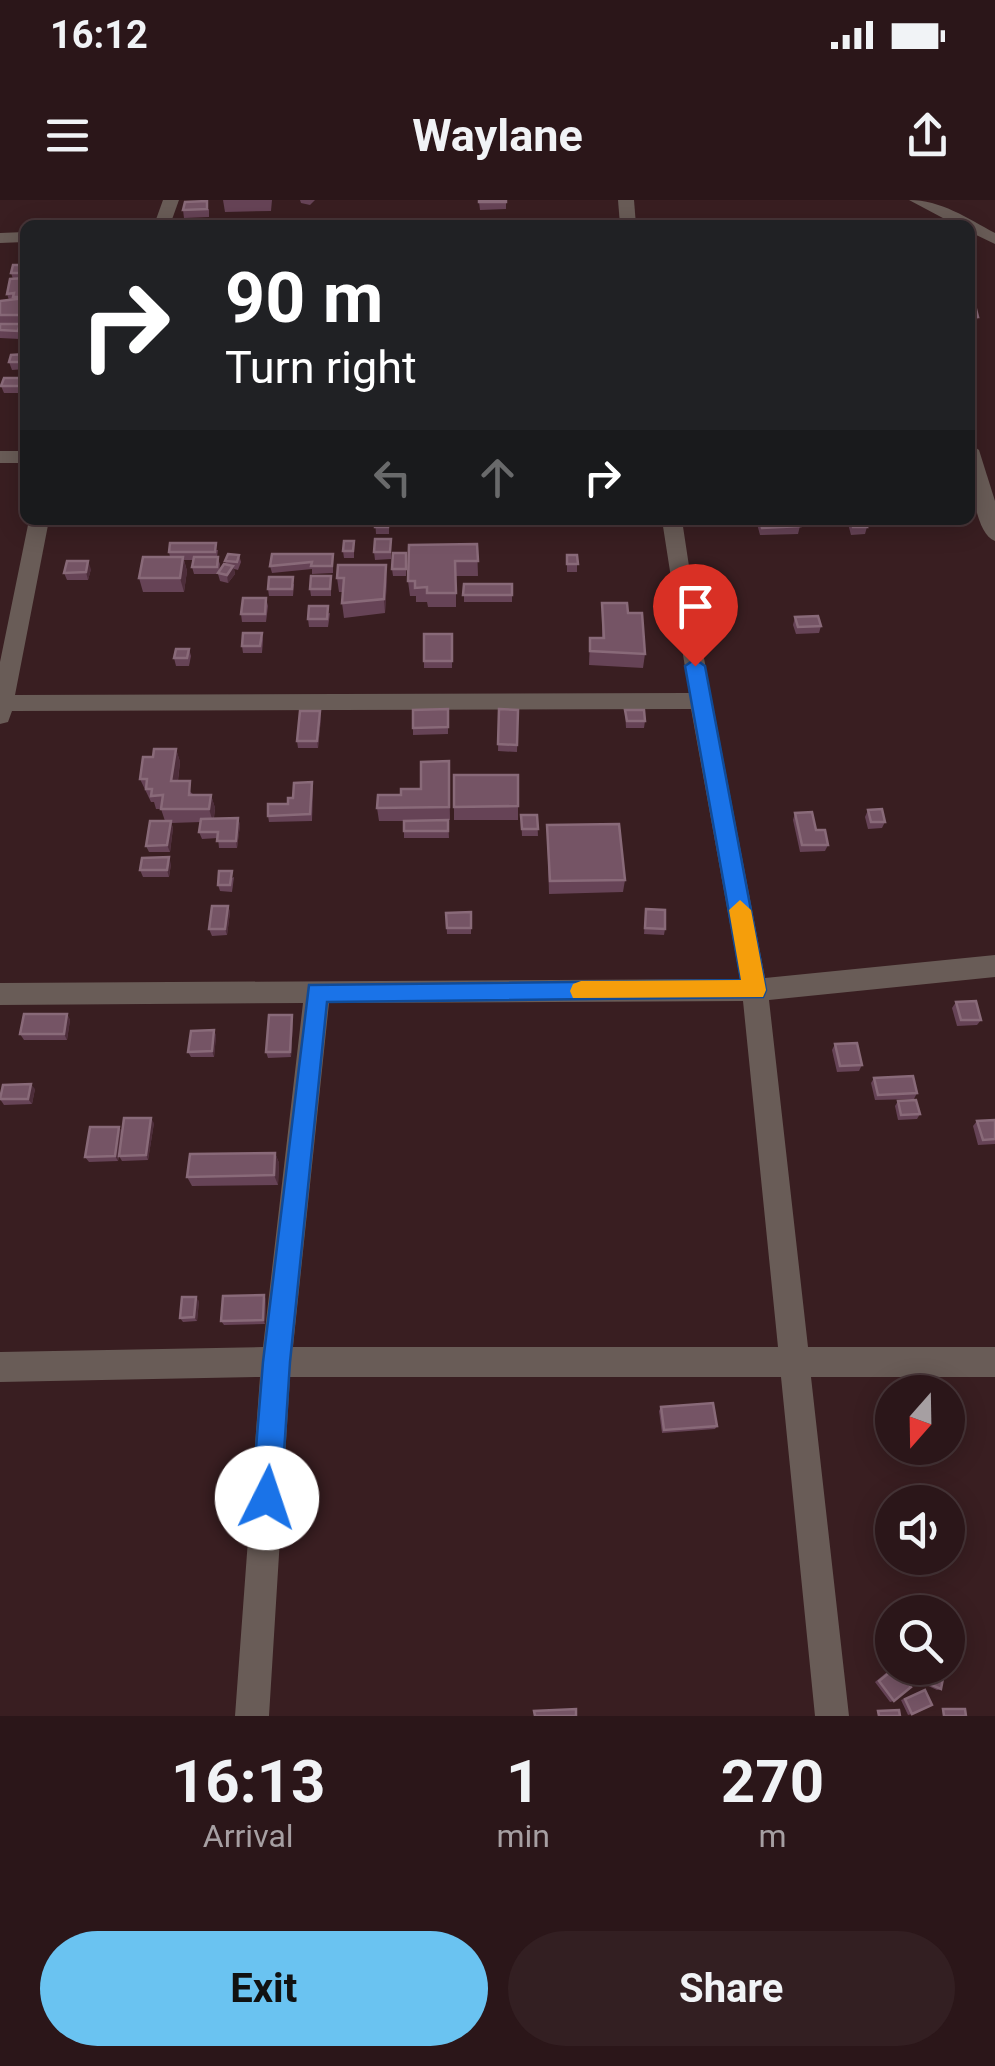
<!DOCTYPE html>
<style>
body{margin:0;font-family:Roboto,sans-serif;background:#331f22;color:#f1f3f6;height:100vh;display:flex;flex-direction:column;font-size:38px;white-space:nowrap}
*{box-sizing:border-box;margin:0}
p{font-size:32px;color:#a69fa2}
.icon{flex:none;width:55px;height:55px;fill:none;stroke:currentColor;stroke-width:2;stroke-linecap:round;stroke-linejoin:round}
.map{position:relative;height:1516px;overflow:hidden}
.sheet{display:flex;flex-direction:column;background:#2b1619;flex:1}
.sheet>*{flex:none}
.guide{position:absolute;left:20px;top:20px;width:955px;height:305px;border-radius:15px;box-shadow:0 5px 25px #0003,0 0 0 2px #473538;background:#202124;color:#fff;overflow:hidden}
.needle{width:65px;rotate:200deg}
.controls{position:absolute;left:875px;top:1175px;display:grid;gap:20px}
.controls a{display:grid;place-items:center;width:90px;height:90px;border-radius:50%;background:#2b1619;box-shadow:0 5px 25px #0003,0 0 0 2px #473538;font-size:50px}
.pin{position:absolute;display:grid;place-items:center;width:85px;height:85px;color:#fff;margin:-102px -42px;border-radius:50% 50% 50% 0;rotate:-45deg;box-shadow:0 0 10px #0007}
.pin .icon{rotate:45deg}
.me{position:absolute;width:110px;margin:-55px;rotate:4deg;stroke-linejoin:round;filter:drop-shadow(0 0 8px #0008)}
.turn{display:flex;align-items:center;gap:35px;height:210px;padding:0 40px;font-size:45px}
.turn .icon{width:130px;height:130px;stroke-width:2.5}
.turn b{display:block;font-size:70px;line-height:85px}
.lanes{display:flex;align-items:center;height:95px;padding:0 40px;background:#0003;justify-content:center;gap:50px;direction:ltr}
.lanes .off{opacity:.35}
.eta{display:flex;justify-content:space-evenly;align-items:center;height:170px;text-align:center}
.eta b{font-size:60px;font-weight:700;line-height:70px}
.button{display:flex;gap:20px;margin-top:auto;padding:20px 40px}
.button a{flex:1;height:115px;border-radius:60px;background:#6ac3f1;color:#111;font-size:40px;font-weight:700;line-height:115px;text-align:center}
.button a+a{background:#331f22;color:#f1f3f6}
.status{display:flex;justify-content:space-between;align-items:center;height:70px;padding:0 50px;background:#2b1619;direction:ltr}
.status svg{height:28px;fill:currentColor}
header{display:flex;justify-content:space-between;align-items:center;height:130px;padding:0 40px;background:#2b1619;font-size:45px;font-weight:700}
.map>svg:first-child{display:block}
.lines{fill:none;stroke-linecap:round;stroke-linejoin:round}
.minor{fill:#695c57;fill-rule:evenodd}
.wall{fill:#664356}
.shaded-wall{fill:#4d2d3a}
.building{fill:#755465;stroke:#896a79;stroke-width:2.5}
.route{fill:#1a73e8;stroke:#114b97;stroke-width:2.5}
.slow{fill:#f59e0b}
</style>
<div class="status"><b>16:12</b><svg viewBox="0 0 49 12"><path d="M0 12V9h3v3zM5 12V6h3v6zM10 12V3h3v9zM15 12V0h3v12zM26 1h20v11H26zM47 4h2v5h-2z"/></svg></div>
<header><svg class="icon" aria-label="menu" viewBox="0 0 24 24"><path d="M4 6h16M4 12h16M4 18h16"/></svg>Waylane<svg class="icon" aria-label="share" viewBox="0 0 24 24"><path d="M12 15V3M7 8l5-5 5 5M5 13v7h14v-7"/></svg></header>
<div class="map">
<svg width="995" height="1516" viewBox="0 0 995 1516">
<rect width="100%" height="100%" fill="#391e21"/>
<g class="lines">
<g class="minor">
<polygon points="163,0 179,0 170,25 154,25"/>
<polygon points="618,0 634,0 636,25 620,25"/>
<path d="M909 0C941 0 967 18 995 33V44L970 32V25H956Z"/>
<polygon points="25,32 25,42 0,43 0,33"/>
<path d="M970 244 979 250 995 301V341C972 333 970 266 970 244Z"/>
<rect x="0" y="251" width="25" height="12"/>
<path d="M29 320H49L15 495 689 493 662 320H682L699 432 765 778 995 755V777L769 800 808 1147H995V1177H811L849 1516H815L781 1177H290L269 1516H235L260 1177 0 1182V1152L263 1147 303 803 0 805V783L740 779 691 509 12 511 8 522 0 524V462ZM743 801 778 1147H293L329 803Z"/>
</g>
</g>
<g class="wall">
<polygon points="223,0 272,0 271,11 225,12"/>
<polygon points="300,0 315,0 310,5 301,3"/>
<polygon points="506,0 506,9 480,10 479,2"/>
<polygon points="209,9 209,17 184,18 183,10"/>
<polygon points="25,65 25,130 22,130 20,139 0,138 0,101 9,100 7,94 13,79 11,73"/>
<polygon points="970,109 978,117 975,125 970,125"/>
<polygon points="25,154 25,169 12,170 9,162"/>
<polygon points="25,178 25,193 4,193 1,186"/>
<polygon points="170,320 184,320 183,325 172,326"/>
<polygon points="375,320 389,320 389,334 376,334"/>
<polygon points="756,320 798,320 800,326 798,334 760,335"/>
<polygon points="847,320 865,320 867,327 865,334 851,335"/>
<polygon points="910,320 962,320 961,322"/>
<polygon points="391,339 391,359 375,360 374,352"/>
<polygon points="354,341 354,358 344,358 343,351"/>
<polygon points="477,344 478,376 456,376 456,407 428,407 427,402 416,402 416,396 410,396 408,381"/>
<polygon points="218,350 217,357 220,364 219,372 226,365 225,361 239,355 241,362 238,370 234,369 235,374 228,383 220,381 218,374 194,374 192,367 193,360 184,360 187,371 184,392 143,392 139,378 170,357 169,352"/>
<polygon points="333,354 333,373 312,374 312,369 272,373 270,366"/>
<rect x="567" y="355" width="10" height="17"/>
<polygon points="407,360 406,376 393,376 392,369"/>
<polygon points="91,369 88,380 67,380 64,373"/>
<polygon points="331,376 331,396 311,396 310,389"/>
<polygon points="337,378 387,379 385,413 344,418 342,403 343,392 339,392"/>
<polygon points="294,384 293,396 269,396 268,389"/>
<rect x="464" y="384" width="48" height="18"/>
<polygon points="266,398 268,406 266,422 242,422 241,414"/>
<polygon points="602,403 628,413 645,454 643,468 589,465 590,438 602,438"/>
<polygon points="330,413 328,427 309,427 308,419"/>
<polygon points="795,417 821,426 819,433 796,434 793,425"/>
<polygon points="262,433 263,440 262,453 243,453 242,446"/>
<polygon points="452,434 452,468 424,468 424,461"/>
<polygon points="189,449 191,456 189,466 176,466 174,458"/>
<polygon points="448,509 448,534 413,535 413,528"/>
<polygon points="499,509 518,510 517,552 498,551"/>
<polygon points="625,510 645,521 644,528 626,528"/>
<polygon points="320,511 321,518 318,548 298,548 297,541"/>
<polygon points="176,549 180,562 178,581 194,595 211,595 215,608 214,618 238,618 240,625 237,648 219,648 218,638 202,639 199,632 201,622 171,623 173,628 170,652 149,652 146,646 165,621 161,609 156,609 154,602 151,602 140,579 153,557"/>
<polygon points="449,561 450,620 428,620 448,620 449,638 404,638 404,621 379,621 377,608 401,595 421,589"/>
<polygon points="518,575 518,620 454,620 454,607"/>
<polygon points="312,582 313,589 312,621 269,622 268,616 288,604"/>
<polygon points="868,610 885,622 882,628 868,629 865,617"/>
<polygon points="795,613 816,630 828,645 825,651 800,652 793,620"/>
<polygon points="521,615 537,615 538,636 522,636"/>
<polygon points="547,625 625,680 623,692 549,694"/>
<polygon points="171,664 169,677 143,677 140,670"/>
<polygon points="234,677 232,692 220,691 218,685"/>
<polygon points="228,706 230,712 227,735 212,736 209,729"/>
<polygon points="646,709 665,729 664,735 644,734"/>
<polygon points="471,712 471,734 447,734 446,713"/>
<polygon points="956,802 981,820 977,825 957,826 952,808"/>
<polygon points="67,814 70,820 67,840 24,840 20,834"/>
<polygon points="293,821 291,857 268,858 266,852"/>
<polygon points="214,830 216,836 214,857 191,857 188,852"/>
<polygon points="835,844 862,865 859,871 837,872 832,850"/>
<polygon points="874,878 917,893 914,899 875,900 871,883"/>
<polygon points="35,889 32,904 4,905 0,899"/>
<polygon points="898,901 920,914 917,919 898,920 895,906"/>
<polygon points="995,920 995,944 978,945 973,926 977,921"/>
<polygon points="154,923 148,960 122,961 119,956 118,961 89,962 85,957 119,927 122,932"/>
<polygon points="275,953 279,963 278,985 192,986 187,977"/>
<polygon points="266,1099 265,1124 224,1125 221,1121"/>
<polygon points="199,1101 197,1121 183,1122 180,1118"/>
<polygon points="661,1207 717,1226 715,1229 662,1233 659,1211"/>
<polygon points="892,1468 897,1468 894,1501 890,1502 875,1482"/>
<polygon points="913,1468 944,1468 941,1489 937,1490 911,1478"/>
<polygon points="925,1490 912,1514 908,1515 901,1500"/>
</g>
<g class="shaded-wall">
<polygon points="20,124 23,131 20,139 18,131"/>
<polygon points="183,357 187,371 184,392 180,378"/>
<polygon points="88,361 91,369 88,380 86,372"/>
<polygon points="386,365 387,379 385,413 384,399"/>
<polygon points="233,366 235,374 228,383 227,375"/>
<polygon points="320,511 321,518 318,548 317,541"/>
<polygon points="176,549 180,562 176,594 171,581"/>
<polygon points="211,595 215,608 213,622 209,609"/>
<polygon points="238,618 240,625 237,648 236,641"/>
<polygon points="171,621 173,628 170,652 167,645"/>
<polygon points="169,657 171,664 169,677 167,670"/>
<polygon points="228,706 230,712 227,735 225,729"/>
<polygon points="67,814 70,820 67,840 64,834"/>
<polygon points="292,815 293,821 291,857 290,852"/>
<polygon points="214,830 216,836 214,857 212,851"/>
<polygon points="31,884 35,889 32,904 28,899"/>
<polygon points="151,918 154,923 148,960 146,955"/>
<polygon points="119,927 122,932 118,961 115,956"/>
<polygon points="275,953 279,963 278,985 274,975"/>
<polygon points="264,1095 266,1099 265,1124 263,1120"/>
<polygon points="196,1097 199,1101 197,1121 194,1117"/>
</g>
<g class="building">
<rect x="479" y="0" width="27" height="2"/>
<polygon points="207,1 207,9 183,10 185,2"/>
<polygon points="601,21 602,25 529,25 529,22"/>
<polygon points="13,65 25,65 25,73 11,73"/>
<polygon points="25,78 25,97 13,97 14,93 7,94 10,79"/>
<polygon points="25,98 25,115 0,115 0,101"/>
<polygon points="970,109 976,109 978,117 970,117"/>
<polygon points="0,124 20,124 18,131 0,130"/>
<polygon points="25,154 24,162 9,162 11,155"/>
<polygon points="4,178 25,178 25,186 1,186"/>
<rect x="375" y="320" width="13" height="7"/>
<polygon points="760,320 798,320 800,326 762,328"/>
<polygon points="851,320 865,320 867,327 853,327"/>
<polygon points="375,339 391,339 390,352 374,352"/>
<polygon points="344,341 354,341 353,351 343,351"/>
<polygon points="170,343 216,343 215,352 169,352"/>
<polygon points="477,344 478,361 455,361 456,393 427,393 427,387 415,388 415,381 408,381 409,345"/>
<polygon points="393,353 406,353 406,369 392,369"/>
<polygon points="228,354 239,355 237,362 225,361"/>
<polygon points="272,354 333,354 332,366 311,366 312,362 270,366"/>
<polygon points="567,355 577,355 578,364 567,364"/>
<polygon points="143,357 183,357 180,378 139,378"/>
<polygon points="194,357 218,357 217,367 192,367"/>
<polygon points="67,361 88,361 86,372 64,373"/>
<polygon points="224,364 233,366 227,375 218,373"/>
<polygon points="338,365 386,365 384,399 342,403 344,378 337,378"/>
<polygon points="311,376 331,376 330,389 310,389"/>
<polygon points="269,377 293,377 292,389 268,389"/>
<polygon points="464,384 512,384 512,395 463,395"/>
<polygon points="243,398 266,398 265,414 241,414"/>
<polygon points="602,403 627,403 628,413 642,413 645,454 590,451 590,438 604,438"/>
<polygon points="309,406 328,406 327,419 308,419"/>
<polygon points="818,416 821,426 798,427 795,417"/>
<polygon points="243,433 262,433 260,446 242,446"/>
<rect x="424" y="434" width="28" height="27"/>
<polygon points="176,449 189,449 187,458 174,458"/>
<polygon points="448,509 448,527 413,528 413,510"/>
<polygon points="499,509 518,510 517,545 498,544"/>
<polygon points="625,510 644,510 645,521 627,521"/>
<polygon points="300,511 320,511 317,541 297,541"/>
<polygon points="154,549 176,549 171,581 190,581 189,595 211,595 209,609 161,609 163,595 151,596 152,589 146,589 147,579 140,579 143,557 153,557"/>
<polygon points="449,561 449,607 377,608 378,595 401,595 401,589 421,589 421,562"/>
<polygon points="454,575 518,575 518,606 454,607"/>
<polygon points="312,582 310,614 268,616 268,604 288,604 288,598 293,598 294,583"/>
<polygon points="882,609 885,622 871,622 868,610"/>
<polygon points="812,612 816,630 825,630 828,645 802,645 795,613"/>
<polygon points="521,615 537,615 538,629 522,629"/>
<polygon points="238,618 236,641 217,641 218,632 199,632 201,619"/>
<polygon points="448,620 448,631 404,631 404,621"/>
<polygon points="150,621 171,621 167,645 146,646"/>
<polygon points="619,624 625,680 550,681 547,625"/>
<polygon points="169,657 167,670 140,670 142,658"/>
<polygon points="219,671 232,671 230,685 218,685"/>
<polygon points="212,706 228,706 225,729 209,729"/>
<polygon points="646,709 665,710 665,729 645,728"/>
<polygon points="471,712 471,728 447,728 446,713"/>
<polygon points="976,801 981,820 961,820 956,802"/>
<polygon points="24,814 67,814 64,834 20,834"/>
<polygon points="269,815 292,815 290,852 266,852"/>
<polygon points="214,830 212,851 188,852 191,831"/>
<polygon points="857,843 862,865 840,866 835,844"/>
<polygon points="913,876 917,893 878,895 874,878"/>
<polygon points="31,884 28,899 0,899 3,885"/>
<polygon points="916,900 920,914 901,915 898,901"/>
<polygon points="124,918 151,918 146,955 119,956"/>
<polygon points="995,920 995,939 983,940 977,921"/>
<polygon points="90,927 119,927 115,956 85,957"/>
<polygon points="275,953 274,975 187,977 190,954"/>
<polygon points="264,1095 263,1120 221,1121 223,1096"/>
<polygon points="182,1097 196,1097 194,1117 180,1118"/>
<polygon points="713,1203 717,1226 664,1230 661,1207"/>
<polygon points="895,1468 911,1487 894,1501 879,1481"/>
<polygon points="917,1468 945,1468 941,1489 915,1478"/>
<polygon points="925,1490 932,1505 912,1514 905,1499"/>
<polygon points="576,1509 576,1516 535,1516 534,1511"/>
<polygon points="943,1509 965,1509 966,1516 944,1516"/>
<polygon points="899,1510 900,1516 879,1516 878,1511"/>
</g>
<polygon class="route" points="695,459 705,466 766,790 763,797 327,802 290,1162 281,1298 277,1308 267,1312 257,1308 252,1298 263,1162 309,785 741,780 685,466"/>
<polygon class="slow" points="740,700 751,710 766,790 763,797 573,798 570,791 573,784 581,781 741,780 729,710"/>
</svg>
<div class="controls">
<a><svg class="needle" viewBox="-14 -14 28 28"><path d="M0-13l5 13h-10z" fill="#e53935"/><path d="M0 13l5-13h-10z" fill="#a69fa2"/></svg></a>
<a><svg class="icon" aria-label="sound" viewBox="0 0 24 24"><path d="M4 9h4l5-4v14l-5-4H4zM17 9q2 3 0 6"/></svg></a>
<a><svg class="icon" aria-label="search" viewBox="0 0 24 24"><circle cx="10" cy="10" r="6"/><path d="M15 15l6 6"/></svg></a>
</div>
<div class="pin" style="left:695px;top:466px;background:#d93025"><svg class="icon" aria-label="arrive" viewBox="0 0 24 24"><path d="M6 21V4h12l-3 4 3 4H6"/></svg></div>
<svg class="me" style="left:267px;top:1298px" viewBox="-20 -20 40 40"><circle r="19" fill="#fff"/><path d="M0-13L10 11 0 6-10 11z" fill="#1a73e8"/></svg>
<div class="guide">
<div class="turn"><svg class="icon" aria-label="right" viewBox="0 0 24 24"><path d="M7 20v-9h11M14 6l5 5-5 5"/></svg><div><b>90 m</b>Turn right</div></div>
<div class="lanes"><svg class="icon off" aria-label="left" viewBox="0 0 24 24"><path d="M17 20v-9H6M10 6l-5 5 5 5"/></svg><svg class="icon off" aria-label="ahead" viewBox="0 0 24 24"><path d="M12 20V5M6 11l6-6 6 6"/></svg><svg class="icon" aria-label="right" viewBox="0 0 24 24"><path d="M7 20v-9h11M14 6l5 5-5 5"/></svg></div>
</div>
</div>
<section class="sheet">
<div class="eta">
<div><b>16:13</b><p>Arrival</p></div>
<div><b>1</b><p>min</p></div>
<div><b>270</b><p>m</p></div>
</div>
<div class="button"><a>Exit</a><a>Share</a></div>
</section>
